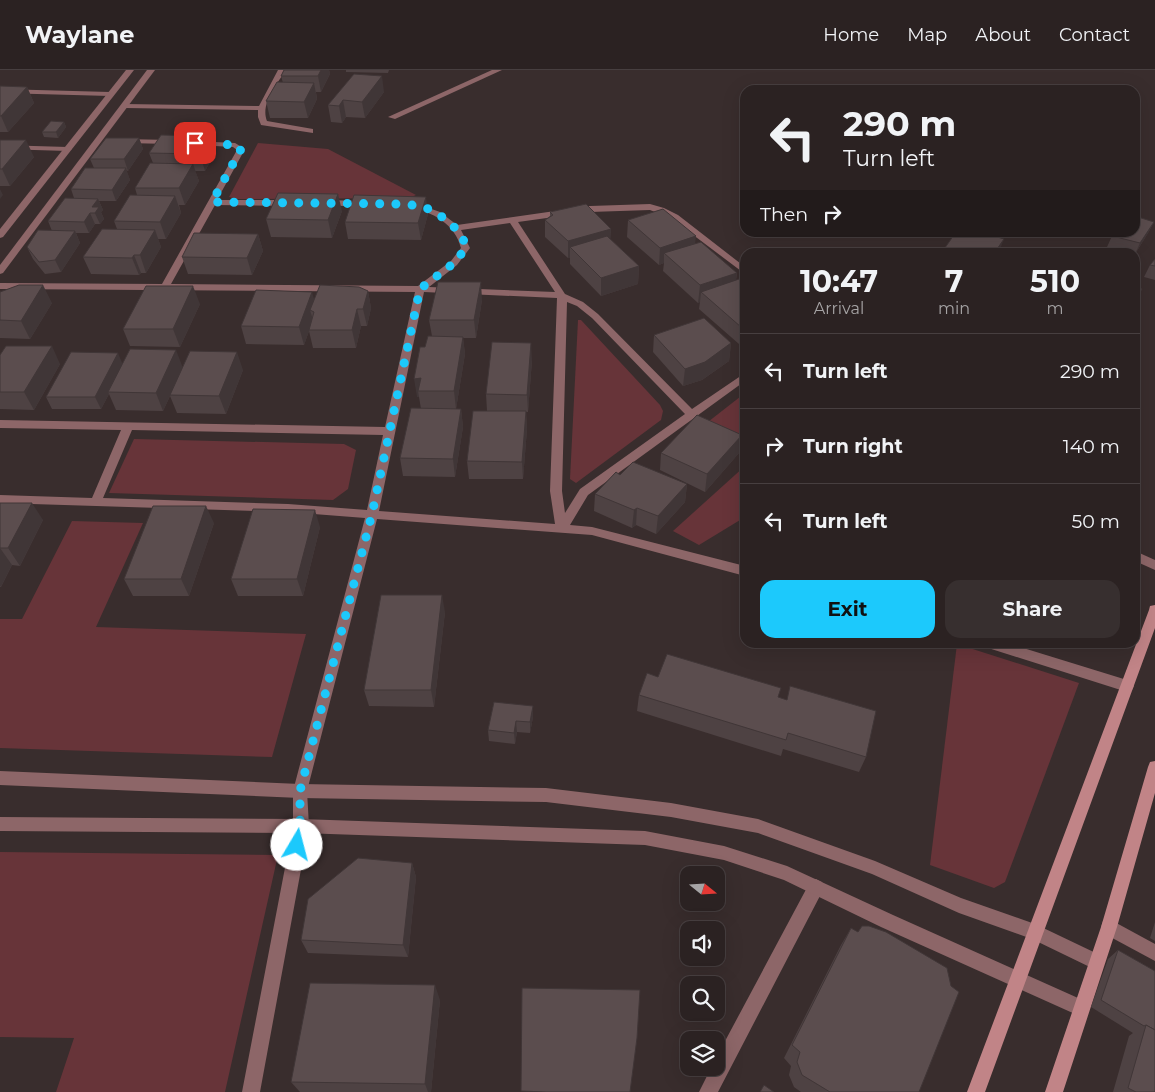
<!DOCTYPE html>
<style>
body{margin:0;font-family:Montserrat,sans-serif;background:#372f2f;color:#f1f3f6;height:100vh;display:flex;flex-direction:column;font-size:19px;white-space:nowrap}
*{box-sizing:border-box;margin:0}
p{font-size:16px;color:#a6a4a5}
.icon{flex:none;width:28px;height:28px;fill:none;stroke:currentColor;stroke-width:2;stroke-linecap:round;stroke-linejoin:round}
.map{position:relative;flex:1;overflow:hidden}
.sheet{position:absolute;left:740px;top:178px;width:400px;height:400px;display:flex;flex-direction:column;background:#2b2222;border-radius:15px;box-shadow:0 5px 20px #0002,0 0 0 1px #473f40}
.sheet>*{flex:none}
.banner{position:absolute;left:740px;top:15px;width:400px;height:152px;border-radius:15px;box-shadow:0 5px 20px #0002,0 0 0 1px #473f40;background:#2b2222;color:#f1f3f6;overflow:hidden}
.needle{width:32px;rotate:108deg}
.controls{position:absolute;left:680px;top:796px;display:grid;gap:10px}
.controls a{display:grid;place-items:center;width:45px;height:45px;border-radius:10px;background:#2b2222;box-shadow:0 5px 20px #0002,0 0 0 1px #473f40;font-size:25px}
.pin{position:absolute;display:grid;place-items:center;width:42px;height:42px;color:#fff;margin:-21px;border-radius:10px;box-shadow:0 2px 8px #0006}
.me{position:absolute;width:55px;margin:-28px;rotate:8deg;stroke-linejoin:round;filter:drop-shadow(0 0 4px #0008)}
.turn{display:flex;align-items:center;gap:18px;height:105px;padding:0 20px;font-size:22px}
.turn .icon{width:65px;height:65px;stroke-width:2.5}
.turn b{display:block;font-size:35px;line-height:42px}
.then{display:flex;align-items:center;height:48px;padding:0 20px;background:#0003;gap:10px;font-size:19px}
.eta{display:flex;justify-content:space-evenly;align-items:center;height:85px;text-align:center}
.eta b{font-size:30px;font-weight:700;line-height:35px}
.cta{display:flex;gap:10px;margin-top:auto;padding:10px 20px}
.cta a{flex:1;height:58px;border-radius:15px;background:#1cc9fc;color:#111;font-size:20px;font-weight:700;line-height:58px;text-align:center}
.cta a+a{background:#372f2f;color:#f1f3f6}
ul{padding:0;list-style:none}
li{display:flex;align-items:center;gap:15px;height:75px;padding:0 20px;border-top:1px solid #473f40}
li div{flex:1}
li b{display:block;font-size:19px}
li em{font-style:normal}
header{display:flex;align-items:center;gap:30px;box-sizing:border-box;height:70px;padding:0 25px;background:#2b2222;border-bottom:1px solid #473f40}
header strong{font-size:24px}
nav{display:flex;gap:28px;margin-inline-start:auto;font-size:18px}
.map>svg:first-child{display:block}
.green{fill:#673439}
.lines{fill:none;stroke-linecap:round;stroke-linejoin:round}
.minor{fill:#8d6668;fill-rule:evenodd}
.tertiary{fill:#8d6668;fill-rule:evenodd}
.secondary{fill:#c18487;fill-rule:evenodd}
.wall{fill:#4e4243}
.shaded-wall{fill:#403637}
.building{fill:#5b4d4e;stroke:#403637}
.route{stroke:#1cc9fc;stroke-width:9;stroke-dasharray:0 16.2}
</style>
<header>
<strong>Waylane</strong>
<nav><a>Home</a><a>Map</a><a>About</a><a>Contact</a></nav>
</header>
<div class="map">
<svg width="1155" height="1022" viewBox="0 0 1155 1022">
<rect width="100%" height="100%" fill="#392d2d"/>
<g class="green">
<polygon points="258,73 328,79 416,125 409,128 236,129 229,127"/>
<polygon points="578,250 581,250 660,335 663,341 661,350 576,413 570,409"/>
<polygon points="745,323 745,380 704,355"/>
<polygon points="134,369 344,374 356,380 348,419 333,430 109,423"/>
<polygon points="745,396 745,447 699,475 673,461"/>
<polygon points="72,451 143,453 96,557 306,564 272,687 0,678 0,549 22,549"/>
<polygon points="957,574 1079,613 1005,812 994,818 930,795"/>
<polygon points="0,782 278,785 225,1022 56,1022 74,968 0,967"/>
</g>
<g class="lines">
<g class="minor">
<path d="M278 0H286C277 14 260 34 267 51L313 59V63L261 55 258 47V40L125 38 121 36 125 34 259 36Z"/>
<polygon points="492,0 502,0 395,49 388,47"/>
<polygon points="0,19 110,22 114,24 110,26 0,23"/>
<polygon points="121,69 172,70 176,72 172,74 124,73 121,73"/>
<path d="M194 71 235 73 245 79 217 130H290L294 133 290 136 215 135 171 214 418 216 451 191 461 178C455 154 433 142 409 137V133L412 132 440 142 457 155 590 136 650 134 664 138 678 145 745 197V204L672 149 650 140 590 142 518 152 565 224 583 232 598 244 692 339 745 303V311L588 425 570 455 592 457 745 496V506L592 465 377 449 307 721 309 756 260 1022H242L293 756V721L365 448 288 442 0 433V425L92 428 121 360 0 358V350L385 357 415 222 0 219V213L162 214 237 80 233 77 197 75H194ZM510 153 555 222 429 217 457 195 470 178 461 160ZM424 222 557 228 550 421 555 454 379 441ZM567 232 577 236 592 248 685 344 580 419 565 443 562 421ZM132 360 383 365 367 440 288 434 103 428Z"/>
<polygon points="0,75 68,77 72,79 68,81 0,79"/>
<polygon points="325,130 367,131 371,134 367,137 322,135 321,133"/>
<polygon points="1135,481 1155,490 1155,500 1135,491"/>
<polygon points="979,572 1004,572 1127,610 1132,612 1134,616 1132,620 1127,622 985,577 980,576"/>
<polygon points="816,809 822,812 824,817 822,822 718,1022 699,1022 711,998 716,998 716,988 810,812"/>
<polygon points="1109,849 1155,874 1155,891 1103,863 1101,857 1103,851"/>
</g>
<g class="tertiary">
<polygon points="126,0 134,0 3,167 0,168 0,159"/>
<polygon points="147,0 155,0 3,203 0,204 0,195"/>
<polygon points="0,701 300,714 546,718 671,733 758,749 875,791 961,828 1035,854 1102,886 1104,892 1102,898 1096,900 1032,869 959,843 872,804 758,763 671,747 546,732 300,728 0,715"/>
<polygon points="0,747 301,749 645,761 724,776 787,796 893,845 1087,932 1090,938 1087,944 1081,947 1075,944 881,857 784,810 724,790 645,775 301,763 0,761"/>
</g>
<g class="secondary">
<polygon points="1155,535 1155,558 985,1022 967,1022 1149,540 1150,536"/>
<polygon points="1155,691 1155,723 1117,857 1063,1022 1045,1022 1101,857 1148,697 1150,692"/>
</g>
</g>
<g class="wall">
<polygon points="284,0 329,0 330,4 321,22 316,22 317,29 308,48 270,48 266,31 283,13 281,6"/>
<polygon points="346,0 389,0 388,3 346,2"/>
<polygon points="354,4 384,22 365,48 346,47 342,53 331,52 328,35"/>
<polygon points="0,16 27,17 34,33 8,62 0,62"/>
<polygon points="64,52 66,57 58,68 44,67 42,62"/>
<polygon points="139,68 143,79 128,101 126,100 130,110 116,131 99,131 103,140 101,142 104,149 100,154 95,154 89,163 76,163 80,173 61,202 45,204 33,189 27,177 52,161 48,151 74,128 71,119 94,98 90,89"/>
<polygon points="0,70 34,87 10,116 0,116"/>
<polygon points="149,83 215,83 205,101 195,101 199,111 185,135 179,135 181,143 166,169 158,169 161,177 146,203 141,203 139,205 91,204 83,187 117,159 114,151 137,125 135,118 153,93"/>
<polygon points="342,141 332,168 271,167 266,149"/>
<polygon points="550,142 611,159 610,169 639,196 638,214 601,226 570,194 570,188 568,188 545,167 545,150 550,146"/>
<polygon points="428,144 421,170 348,169 345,152"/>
<polygon points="628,150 695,174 737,203 736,210 745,271 739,274 699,239 700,232 698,233 663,201 664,193 659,195 627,167"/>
<polygon points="1154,152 1148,163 1135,184 1135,182 1125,182 1107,177 1112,166"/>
<polygon points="258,164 263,181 252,205 188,204 182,187"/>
<polygon points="1155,189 1155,210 1144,207 1150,195"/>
<polygon points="368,221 371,238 367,256 361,256 356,278 313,278 309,261 304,275 246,274 241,256 314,229"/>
<polygon points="0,222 52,233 30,269 0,268"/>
<polygon points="482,230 476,268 463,268 465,284 456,339 461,339 463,357 455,407 403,406 400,388 421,339 419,327 417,327 425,277 432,266 429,250"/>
<polygon points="200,234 180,277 130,276 123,259"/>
<polygon points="654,265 731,273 729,291 702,310 683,316 653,282"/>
<polygon points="0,285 60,294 34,340 0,339"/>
<polygon points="532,290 528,342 526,342 527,359 523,409 469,409 467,391 487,341 486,324"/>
<polygon points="123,293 183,297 243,300 226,344 177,343 170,326 163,341 116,340 109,324 101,339 52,339 46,327"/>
<polygon points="742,365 739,383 705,422 660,400 661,383"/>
<polygon points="620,405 687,414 685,432 656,464 636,455 632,458 594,441 595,424"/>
<polygon points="0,433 43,450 20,496 12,495 1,517 0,517"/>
<polygon points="214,453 189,526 133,526 124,509"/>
<polygon points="320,457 303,526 238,526 231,509"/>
<polygon points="445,542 434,637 369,636 364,620"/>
<polygon points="658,607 778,627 866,687 859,702 783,679 781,686 637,641 639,625"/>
<polygon points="494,632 533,647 530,663 517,662 515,674 489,671 488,660"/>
<polygon points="412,793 416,807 408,887 308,883 301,870"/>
<polygon points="1155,852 1155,871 1150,868"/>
<polygon points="851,858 919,1022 801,1022 794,1017 789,1005 791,996 784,988 841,875"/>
<polygon points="1118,880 1155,901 1155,1022 1113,1022 1129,966 1133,963 1091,937 1108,889"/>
<polygon points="440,930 431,1022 300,1022 291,1012"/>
</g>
<g class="shaded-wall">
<polygon points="321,0 329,0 330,4 321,22 318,6"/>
<polygon points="382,6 384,22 365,48 362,32"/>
<polygon points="314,13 317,29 308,48 304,32"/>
<polygon points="27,17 34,33 8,62 1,46"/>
<polygon points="343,30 346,47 342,53 339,36"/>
<polygon points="64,52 66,57 58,68 56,62"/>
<polygon points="210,66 215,83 205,101 200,84"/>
<polygon points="139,68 143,79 128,101 124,89"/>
<polygon points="26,70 34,87 10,116 2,99"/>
<polygon points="193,94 199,111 185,135 179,118"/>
<polygon points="126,98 130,110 116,131 112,120"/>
<polygon points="0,119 3,125 0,129"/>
<polygon points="338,124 342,141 332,168 328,150"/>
<polygon points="175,126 181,143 166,169 160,152"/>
<polygon points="426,127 428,144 421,170 418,153"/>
<polygon points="98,129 103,140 101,142 104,149 100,154 92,137"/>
<polygon points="90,143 95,154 89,163 84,152"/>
<polygon points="1154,152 1148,163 1135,184 1140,173"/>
<polygon points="611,159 610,176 570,177 570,188 568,188 568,171"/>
<polygon points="155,160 161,177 146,203 140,185"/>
<polygon points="75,161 80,173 61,202 55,190"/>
<polygon points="258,164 263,181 252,205 247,188"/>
<polygon points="696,166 694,183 664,183 664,193 659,195 660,178"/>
<polygon points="1004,169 999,182 995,182"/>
<polygon points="134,185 141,203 139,205 132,188"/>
<polygon points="639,196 638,214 601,226 601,208"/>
<polygon points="737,203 734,220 701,222 700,232 698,233 700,215"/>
<polygon points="481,212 482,230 476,268 474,250"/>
<polygon points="43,215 52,233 30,269 21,251"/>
<polygon points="193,216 200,234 180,277 173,259"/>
<polygon points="368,221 371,238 367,256 363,239"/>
<polygon points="312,222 317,239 314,242 310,240 313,250 304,275 299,257"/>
<polygon points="357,239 361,256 356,278 352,260"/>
<polygon points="745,255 745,271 739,274 741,257"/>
<polygon points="463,267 465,284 456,339 454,321"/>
<polygon points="531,273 532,290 528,342 527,325"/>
<polygon points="731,273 729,291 702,310 683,316 685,299"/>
<polygon points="52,276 60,294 34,340 24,322"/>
<polygon points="176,280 183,298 163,341 156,323"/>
<polygon points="237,282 243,300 226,344 219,326"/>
<polygon points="118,283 123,295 108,322 109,324 101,339 95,327"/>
<polygon points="421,308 418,321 419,327 417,327 414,309"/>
<polygon points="461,339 463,357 455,407 453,389"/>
<polygon points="526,341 527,359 523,409 522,392"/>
<polygon points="742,365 739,383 705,422 707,404"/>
<polygon points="687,414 685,432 656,464 658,446"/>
<polygon points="32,433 43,450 20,496 8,478"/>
<polygon points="206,436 214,453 189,526 181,509"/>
<polygon points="637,438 636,455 632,458 634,440"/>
<polygon points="315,440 320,457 303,526 297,509"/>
<polygon points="0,478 12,495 1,517 0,516"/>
<polygon points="442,525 445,542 434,637 431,620"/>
<polygon points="533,636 533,647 530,663 530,652"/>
<polygon points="516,651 517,662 515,674 514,663"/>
<polygon points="412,793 416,807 408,887 403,875"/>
<polygon points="435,915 440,930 431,1022 428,1022 425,1014"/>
</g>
<g class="building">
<polygon points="284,0 321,0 318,6 281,6"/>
<polygon points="354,4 382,6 362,32 343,30 339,36 328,35"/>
<polygon points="277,12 314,13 304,32 266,31"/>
<polygon points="0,16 27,17 1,46 0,46"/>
<polygon points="51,51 64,52 56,62 42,62"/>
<polygon points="161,65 210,66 200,84 149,83"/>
<polygon points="106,68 139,68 124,89 90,89"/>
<polygon points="0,70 26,70 2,99 0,99"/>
<polygon points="150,93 193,94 179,118 135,118"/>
<polygon points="85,98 126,98 112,120 71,119"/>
<polygon points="278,123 338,124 328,150 266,149"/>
<polygon points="130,125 175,126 160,152 114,151"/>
<polygon points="354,125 426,127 418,153 345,152"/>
<polygon points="65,128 98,129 92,137 99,137 95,143 90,143 84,152 48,151"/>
<polygon points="586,134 611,159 568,171 545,150 553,145 550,142"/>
<polygon points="663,139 696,166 660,178 628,150"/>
<polygon points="1135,146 1154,152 1140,173 1112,166 1114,162 1135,162"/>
<polygon points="102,159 155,160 140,185 134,185 132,188 83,187"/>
<polygon points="38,160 75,161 55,190 39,192 27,177"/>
<polygon points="956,162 981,162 1004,169 995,182 942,182"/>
<polygon points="194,163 258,164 247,188 182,187"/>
<polygon points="607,166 639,196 601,208 570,177"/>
<polygon points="701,172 737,203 700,215 664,183"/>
<polygon points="1155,189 1155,196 1150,195"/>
<polygon points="742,208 745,210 745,255 741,257 701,222"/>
<polygon points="438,212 481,212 474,250 429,250"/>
<polygon points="19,215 43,215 21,251 0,250 0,222"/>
<polygon points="320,215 359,217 368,221 363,239 357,239 352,260 309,260 314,242 310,240"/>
<polygon points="146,216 193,216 173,259 123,259"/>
<polygon points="1135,216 1142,219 1135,229"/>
<polygon points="256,220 312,222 299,257 241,256"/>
<polygon points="704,248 731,273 705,292 685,299 654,265"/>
<polygon points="428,266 463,267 454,321 418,321 421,308 414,309 420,277 425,277"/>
<polygon points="492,272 531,273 527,325 486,324"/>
<polygon points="6,276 52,276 24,322 0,322 0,285"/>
<polygon points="130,279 176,280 156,323 108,322"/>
<polygon points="190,281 237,282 219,326 170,325"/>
<polygon points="71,282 118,283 95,327 46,327"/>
<polygon points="411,338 461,339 453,389 400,388"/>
<polygon points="473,341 526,341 522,392 467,391"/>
<polygon points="697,345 742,365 707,404 661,383"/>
<polygon points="633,392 687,414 658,446 637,438 634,440 595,424 616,402 620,405"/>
<polygon points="0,433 32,433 8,478 0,478"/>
<polygon points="153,436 206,436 181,509 124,509"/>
<polygon points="253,439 315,440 297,509 231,509"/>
<polygon points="381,525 442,525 431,620 364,620"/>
<polygon points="667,584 781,618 778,627 787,630 790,616 876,641 866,687 788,663 786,670 639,625 647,603 658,607"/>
<polygon points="494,632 533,636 530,652 516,651 514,663 488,660"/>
<polygon points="358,788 412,793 403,875 301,870 308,829"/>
<polygon points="862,856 869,856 886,862 947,898 951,916 959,922 919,1022 830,1022 802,1005 797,992 800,982 792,975 851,858 858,862"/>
<polygon points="1118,880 1155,901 1155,960 1146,955 1144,956 1101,930"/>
<polygon points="310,913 435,915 425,1014 291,1012"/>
<polygon points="522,918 640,920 637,968 630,1022 546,1022 521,1021"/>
<polygon points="1146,955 1155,960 1155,1022 1136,1022 1128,1018"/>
<polygon points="764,1015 774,1022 760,1022"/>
</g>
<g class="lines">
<path class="route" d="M195 73 235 75 241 79 212 132 400 134C408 135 417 135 424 137 441 144 463 160 466 178L454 193 420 219 372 444 300 721V756L297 775"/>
</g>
</svg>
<div class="controls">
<a><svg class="needle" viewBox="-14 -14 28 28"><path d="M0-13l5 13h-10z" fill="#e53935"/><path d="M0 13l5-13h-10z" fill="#a6a4a5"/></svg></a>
<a><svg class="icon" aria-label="sound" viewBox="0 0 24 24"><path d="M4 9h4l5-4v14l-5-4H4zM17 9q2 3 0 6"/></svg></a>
<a><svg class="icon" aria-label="search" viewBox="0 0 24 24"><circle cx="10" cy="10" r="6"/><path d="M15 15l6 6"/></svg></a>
<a><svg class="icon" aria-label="layers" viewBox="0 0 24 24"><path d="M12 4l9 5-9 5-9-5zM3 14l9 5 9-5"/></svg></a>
</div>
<div class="pin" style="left:195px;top:73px;background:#d93025"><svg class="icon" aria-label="arrive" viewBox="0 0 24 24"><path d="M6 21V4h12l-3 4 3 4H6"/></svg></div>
<svg class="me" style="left:297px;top:775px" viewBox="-20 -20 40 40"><circle r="19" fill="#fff"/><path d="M0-13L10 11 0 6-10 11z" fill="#1cc9fc"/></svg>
<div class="banner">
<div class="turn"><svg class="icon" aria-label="left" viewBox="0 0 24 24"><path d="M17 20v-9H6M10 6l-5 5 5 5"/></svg><div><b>290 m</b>Turn left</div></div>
<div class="then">Then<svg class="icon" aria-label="right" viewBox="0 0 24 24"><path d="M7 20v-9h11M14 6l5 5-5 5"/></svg></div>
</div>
<section class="sheet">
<div class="eta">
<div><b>10:47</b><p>Arrival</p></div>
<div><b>7</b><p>min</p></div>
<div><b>510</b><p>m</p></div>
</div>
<ul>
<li><svg class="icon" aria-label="left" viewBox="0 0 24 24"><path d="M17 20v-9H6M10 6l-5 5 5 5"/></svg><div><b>Turn left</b></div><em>290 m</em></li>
<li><svg class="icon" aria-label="right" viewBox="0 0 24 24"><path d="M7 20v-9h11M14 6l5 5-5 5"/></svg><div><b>Turn right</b></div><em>140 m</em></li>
<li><svg class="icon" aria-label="left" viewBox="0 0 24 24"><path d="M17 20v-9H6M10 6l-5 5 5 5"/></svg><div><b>Turn left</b></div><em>50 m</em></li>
</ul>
<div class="cta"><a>Exit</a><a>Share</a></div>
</section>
</div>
